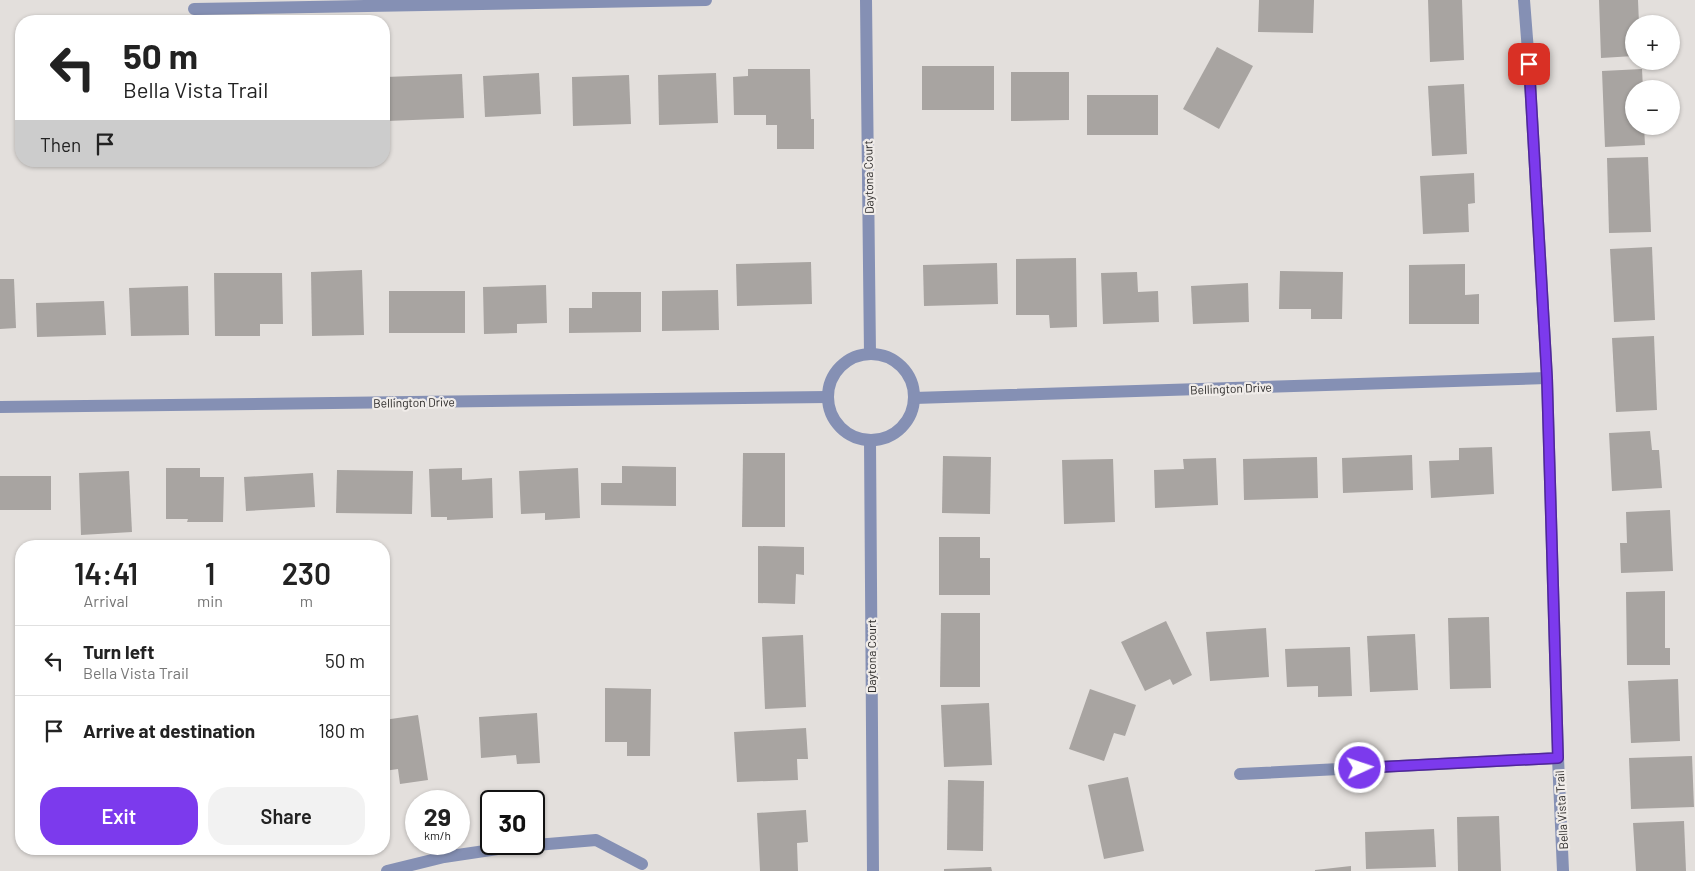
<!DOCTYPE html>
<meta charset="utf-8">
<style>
body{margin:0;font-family:Barlow,sans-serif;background:#f2f2f2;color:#222;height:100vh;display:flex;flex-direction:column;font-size:19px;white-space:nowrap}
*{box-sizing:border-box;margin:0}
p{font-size:16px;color:#767676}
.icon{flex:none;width:28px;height:28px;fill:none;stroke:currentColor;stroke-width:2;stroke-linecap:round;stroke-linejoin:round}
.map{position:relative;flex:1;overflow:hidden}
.side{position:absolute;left:15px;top:540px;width:375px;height:315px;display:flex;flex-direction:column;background:#fff;border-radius:20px;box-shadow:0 1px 4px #0004}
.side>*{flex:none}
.hud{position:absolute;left:15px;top:15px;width:375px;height:152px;border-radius:20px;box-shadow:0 1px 4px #0004;background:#fff;color:#222;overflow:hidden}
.controls{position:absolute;left:1625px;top:15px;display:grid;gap:10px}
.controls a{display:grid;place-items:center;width:55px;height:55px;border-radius:50%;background:#fff;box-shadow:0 1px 4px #0004;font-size:25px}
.speed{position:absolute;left:405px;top:790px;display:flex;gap:10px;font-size:25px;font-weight:700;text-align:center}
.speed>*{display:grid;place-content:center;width:65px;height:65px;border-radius:50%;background:#fff;box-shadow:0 1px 4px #0004;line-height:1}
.speed small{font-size:12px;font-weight:400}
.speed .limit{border:2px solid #111;border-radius:8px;background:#fff;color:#111}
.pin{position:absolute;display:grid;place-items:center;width:42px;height:42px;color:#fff;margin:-21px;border-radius:10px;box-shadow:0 2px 8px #0006}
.me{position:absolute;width:55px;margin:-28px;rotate:87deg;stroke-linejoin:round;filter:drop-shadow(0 0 4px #0008)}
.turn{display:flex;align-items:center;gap:18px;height:105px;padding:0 25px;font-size:22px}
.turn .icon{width:65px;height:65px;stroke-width:2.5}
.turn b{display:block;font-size:35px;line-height:42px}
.then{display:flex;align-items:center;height:48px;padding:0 25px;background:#0003;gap:10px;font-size:19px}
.eta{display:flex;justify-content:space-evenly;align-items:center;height:85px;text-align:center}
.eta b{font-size:30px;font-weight:600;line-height:35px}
.action{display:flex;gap:10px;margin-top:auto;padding:10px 25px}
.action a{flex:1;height:58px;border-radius:20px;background:#7c3aed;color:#fff;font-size:20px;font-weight:600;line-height:58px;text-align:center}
.action a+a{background:#f2f2f2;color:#222}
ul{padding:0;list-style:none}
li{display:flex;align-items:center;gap:15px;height:70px;padding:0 25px;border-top:1px solid #e0e0e0}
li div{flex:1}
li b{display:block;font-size:19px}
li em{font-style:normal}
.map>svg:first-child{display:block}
.building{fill:#a8a4a1}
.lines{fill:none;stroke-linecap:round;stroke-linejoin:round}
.minor{stroke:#8590b4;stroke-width:12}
.route-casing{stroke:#51269a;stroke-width:12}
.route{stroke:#7c3aed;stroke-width:9}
.labels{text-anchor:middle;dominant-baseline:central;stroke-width:4.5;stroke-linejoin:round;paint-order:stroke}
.street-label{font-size:12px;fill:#2a2827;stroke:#f0ece9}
</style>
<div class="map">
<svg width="1695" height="871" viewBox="0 0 1695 871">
<rect width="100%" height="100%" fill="#e3dfdc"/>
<g class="building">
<polygon points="1259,0 1314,0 1313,33 1258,32"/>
<polygon points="1428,0 1462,0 1464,60 1430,62"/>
<polygon points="1599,0 1638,0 1639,24 1634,24 1634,56 1601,58"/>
<polygon points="1217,47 1253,66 1219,129 1183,109"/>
<rect x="922" y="66" width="72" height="44"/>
<polygon points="748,69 810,69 811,119 814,119 814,149 777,149 777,125 766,125 766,115 734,115 733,77 748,76"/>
<polygon points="1642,69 1643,89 1634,89 1634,126 1644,126 1645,145 1605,147 1602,71"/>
<polygon points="1011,72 1069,72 1069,120 1011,121"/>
<polygon points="539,73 541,114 485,117 483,76"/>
<polygon points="716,73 718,123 659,125 658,75"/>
<polygon points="462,74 464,118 387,121 386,77"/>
<polygon points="629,75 631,124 573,126 572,77"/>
<polygon points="1464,84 1467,154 1432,156 1428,86"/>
<rect x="1087" y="95" width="71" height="40"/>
<polygon points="1648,157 1651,232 1609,233 1607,158"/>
<polygon points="1474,173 1475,203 1468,204 1469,232 1423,234 1420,176"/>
<polygon points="1652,247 1655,320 1614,322 1610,249"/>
<polygon points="1076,258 1077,327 1050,328 1049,315 1016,315 1016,259"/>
<polygon points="811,262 812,304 737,306 736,264"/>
<polygon points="997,263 998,304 924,306 923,265"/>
<polygon points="1465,264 1465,295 1479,294 1479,324 1409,324 1409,265"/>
<polygon points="362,270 364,335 312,336 311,272"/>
<polygon points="1280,271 1343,272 1342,319 1311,319 1311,309 1279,309"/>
<polygon points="1137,272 1138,292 1158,291 1159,322 1103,324 1101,273"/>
<polygon points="214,273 282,273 283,324 260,324 260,336 215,336"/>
<polygon points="0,279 14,279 16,328 0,329"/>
<polygon points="1248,283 1249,322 1193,324 1191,286"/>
<polygon points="546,285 547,323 517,324 517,333 484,334 483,287"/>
<polygon points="188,286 189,335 131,336 129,288"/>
<polygon points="718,290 719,330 662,331 662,291"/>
<rect x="389" y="291" width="76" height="42"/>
<polygon points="592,292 641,292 641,332 569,333 569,308 592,308"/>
<polygon points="104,301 106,335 37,337 36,303"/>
<polygon points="1654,336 1657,410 1616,412 1612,338"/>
<polygon points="1650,431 1652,450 1659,450 1662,488 1612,491 1609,433"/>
<polygon points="1492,447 1494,494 1431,498 1429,461 1459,460 1459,448"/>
<polygon points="743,453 785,453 785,527 742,527"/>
<polygon points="1412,455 1413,490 1343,493 1342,458"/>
<polygon points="943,456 991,457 990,514 942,513"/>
<polygon points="1317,457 1318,498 1244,500 1243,459"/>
<polygon points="1216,458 1218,505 1155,508 1154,470 1184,469 1183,459"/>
<polygon points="1113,459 1115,522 1064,524 1062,460"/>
<polygon points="622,466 676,467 676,506 601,505 601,483 622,483"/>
<polygon points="166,468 200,468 200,477 224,477 223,522 187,522 188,519 166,519"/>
<polygon points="462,468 462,480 492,478 493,518 447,520 447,517 431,517 429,469"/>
<polygon points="578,468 580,518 545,520 545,513 521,514 519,471"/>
<polygon points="337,470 413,471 412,514 336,513"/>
<polygon points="129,471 132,532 81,535 79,473"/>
<polygon points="313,473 315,507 246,511 244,477"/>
<rect x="0" y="476" width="51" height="34"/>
<polygon points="1670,510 1673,571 1621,573 1620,543 1627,543 1626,512"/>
<polygon points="939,537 980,537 980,558 990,558 990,595 939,595"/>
<polygon points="758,546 804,547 804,575 796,574 795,604 758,603"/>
<polygon points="1665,591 1665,648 1670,648 1670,665 1627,665 1626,592"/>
<polygon points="941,613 980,613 980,687 940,687"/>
<polygon points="1489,617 1491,688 1450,689 1448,618"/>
<polygon points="1166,621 1192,675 1173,685 1170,679 1145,691 1121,642"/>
<polygon points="1266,628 1269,677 1210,681 1206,632"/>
<polygon points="1415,634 1418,690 1370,692 1367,636"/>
<polygon points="803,635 806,707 765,709 762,637"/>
<polygon points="1350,647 1352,696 1318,697 1318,686 1287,687 1285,649"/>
<polygon points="1678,679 1680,741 1631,743 1628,681"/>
<polygon points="605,688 651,689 650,756 627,756 627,742 605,742"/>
<polygon points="1090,689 1136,705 1125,736 1114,733 1104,761 1069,749"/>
<polygon points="989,703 992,765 944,767 941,705"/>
<polygon points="537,713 540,763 517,764 516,755 481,758 479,717"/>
<polygon points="418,715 428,780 400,784 398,769 384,771 384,720"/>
<polygon points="806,728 808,759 797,759 798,780 737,782 734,732"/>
<polygon points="19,754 21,755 21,796 15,795"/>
<polygon points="1692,756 1694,807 1631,809 1629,758"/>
<polygon points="1128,777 1144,851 1104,859 1088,785"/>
<polygon points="948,780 984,781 983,851 947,850"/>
<polygon points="806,810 808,842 797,843 798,871 760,871 757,813"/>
<polygon points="1499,816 1501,871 1458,871 1457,817"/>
<polygon points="1684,821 1686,871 1636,871 1633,823"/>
<polygon points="1434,829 1436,867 1366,869 1365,832"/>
<polygon points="1351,866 1351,871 1315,871 1315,870"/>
<polygon points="991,867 992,871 944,871 944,869"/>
</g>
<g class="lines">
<g class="minor">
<polyline points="866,0 870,354"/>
<polyline points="1524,0 1529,64 1547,378 1558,758 1563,871"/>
<polyline points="194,9 706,0"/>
<circle cx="871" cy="397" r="43"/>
<polyline points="914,398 1547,378"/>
<polyline points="0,407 828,397"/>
<polyline points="870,441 873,871"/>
<polyline points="1240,774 1558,758"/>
<polyline points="387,871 444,857 512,847 596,840 642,864"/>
</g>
</g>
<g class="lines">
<g class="route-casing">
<polyline id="route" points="1360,768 1558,758 1547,378 1529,64"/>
</g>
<use href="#route" class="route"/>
</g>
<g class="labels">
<g class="street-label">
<text transform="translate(868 177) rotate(-91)">Daytona Court</text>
<text transform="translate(1231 388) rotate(-2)">Bellington Drive</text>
<text transform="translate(414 402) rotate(-1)">Bellington Drive</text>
<text transform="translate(871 656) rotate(-90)">Daytona Court</text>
<text transform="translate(1561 810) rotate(-93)">Bella Vista Trail</text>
</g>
</g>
</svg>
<div class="controls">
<a>+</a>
<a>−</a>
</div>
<div class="speed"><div>29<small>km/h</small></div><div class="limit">30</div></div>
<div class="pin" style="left:1529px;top:64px;background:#d93025"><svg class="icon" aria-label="arrive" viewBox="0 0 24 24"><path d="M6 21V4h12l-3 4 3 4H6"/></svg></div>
<svg class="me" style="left:1360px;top:768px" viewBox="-20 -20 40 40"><circle r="17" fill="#7c3aed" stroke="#fff" stroke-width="3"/><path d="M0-11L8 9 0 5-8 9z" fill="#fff"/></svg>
<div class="hud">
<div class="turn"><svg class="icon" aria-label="left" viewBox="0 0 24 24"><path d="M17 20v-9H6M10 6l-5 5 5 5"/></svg><div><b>50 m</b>Bella Vista Trail</div></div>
<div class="then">Then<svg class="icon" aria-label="arrive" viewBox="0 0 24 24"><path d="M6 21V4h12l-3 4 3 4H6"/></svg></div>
</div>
<section class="side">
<div class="eta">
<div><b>14:41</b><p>Arrival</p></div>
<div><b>1</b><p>min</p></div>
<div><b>230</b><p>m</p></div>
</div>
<ul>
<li><svg class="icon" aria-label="left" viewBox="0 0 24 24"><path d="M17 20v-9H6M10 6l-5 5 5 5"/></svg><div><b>Turn left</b><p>Bella Vista Trail</p></div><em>50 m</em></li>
<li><svg class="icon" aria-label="arrive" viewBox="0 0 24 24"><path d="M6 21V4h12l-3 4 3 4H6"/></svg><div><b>Arrive at destination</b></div><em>180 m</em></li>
</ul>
<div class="action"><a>Exit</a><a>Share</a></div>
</section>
</div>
